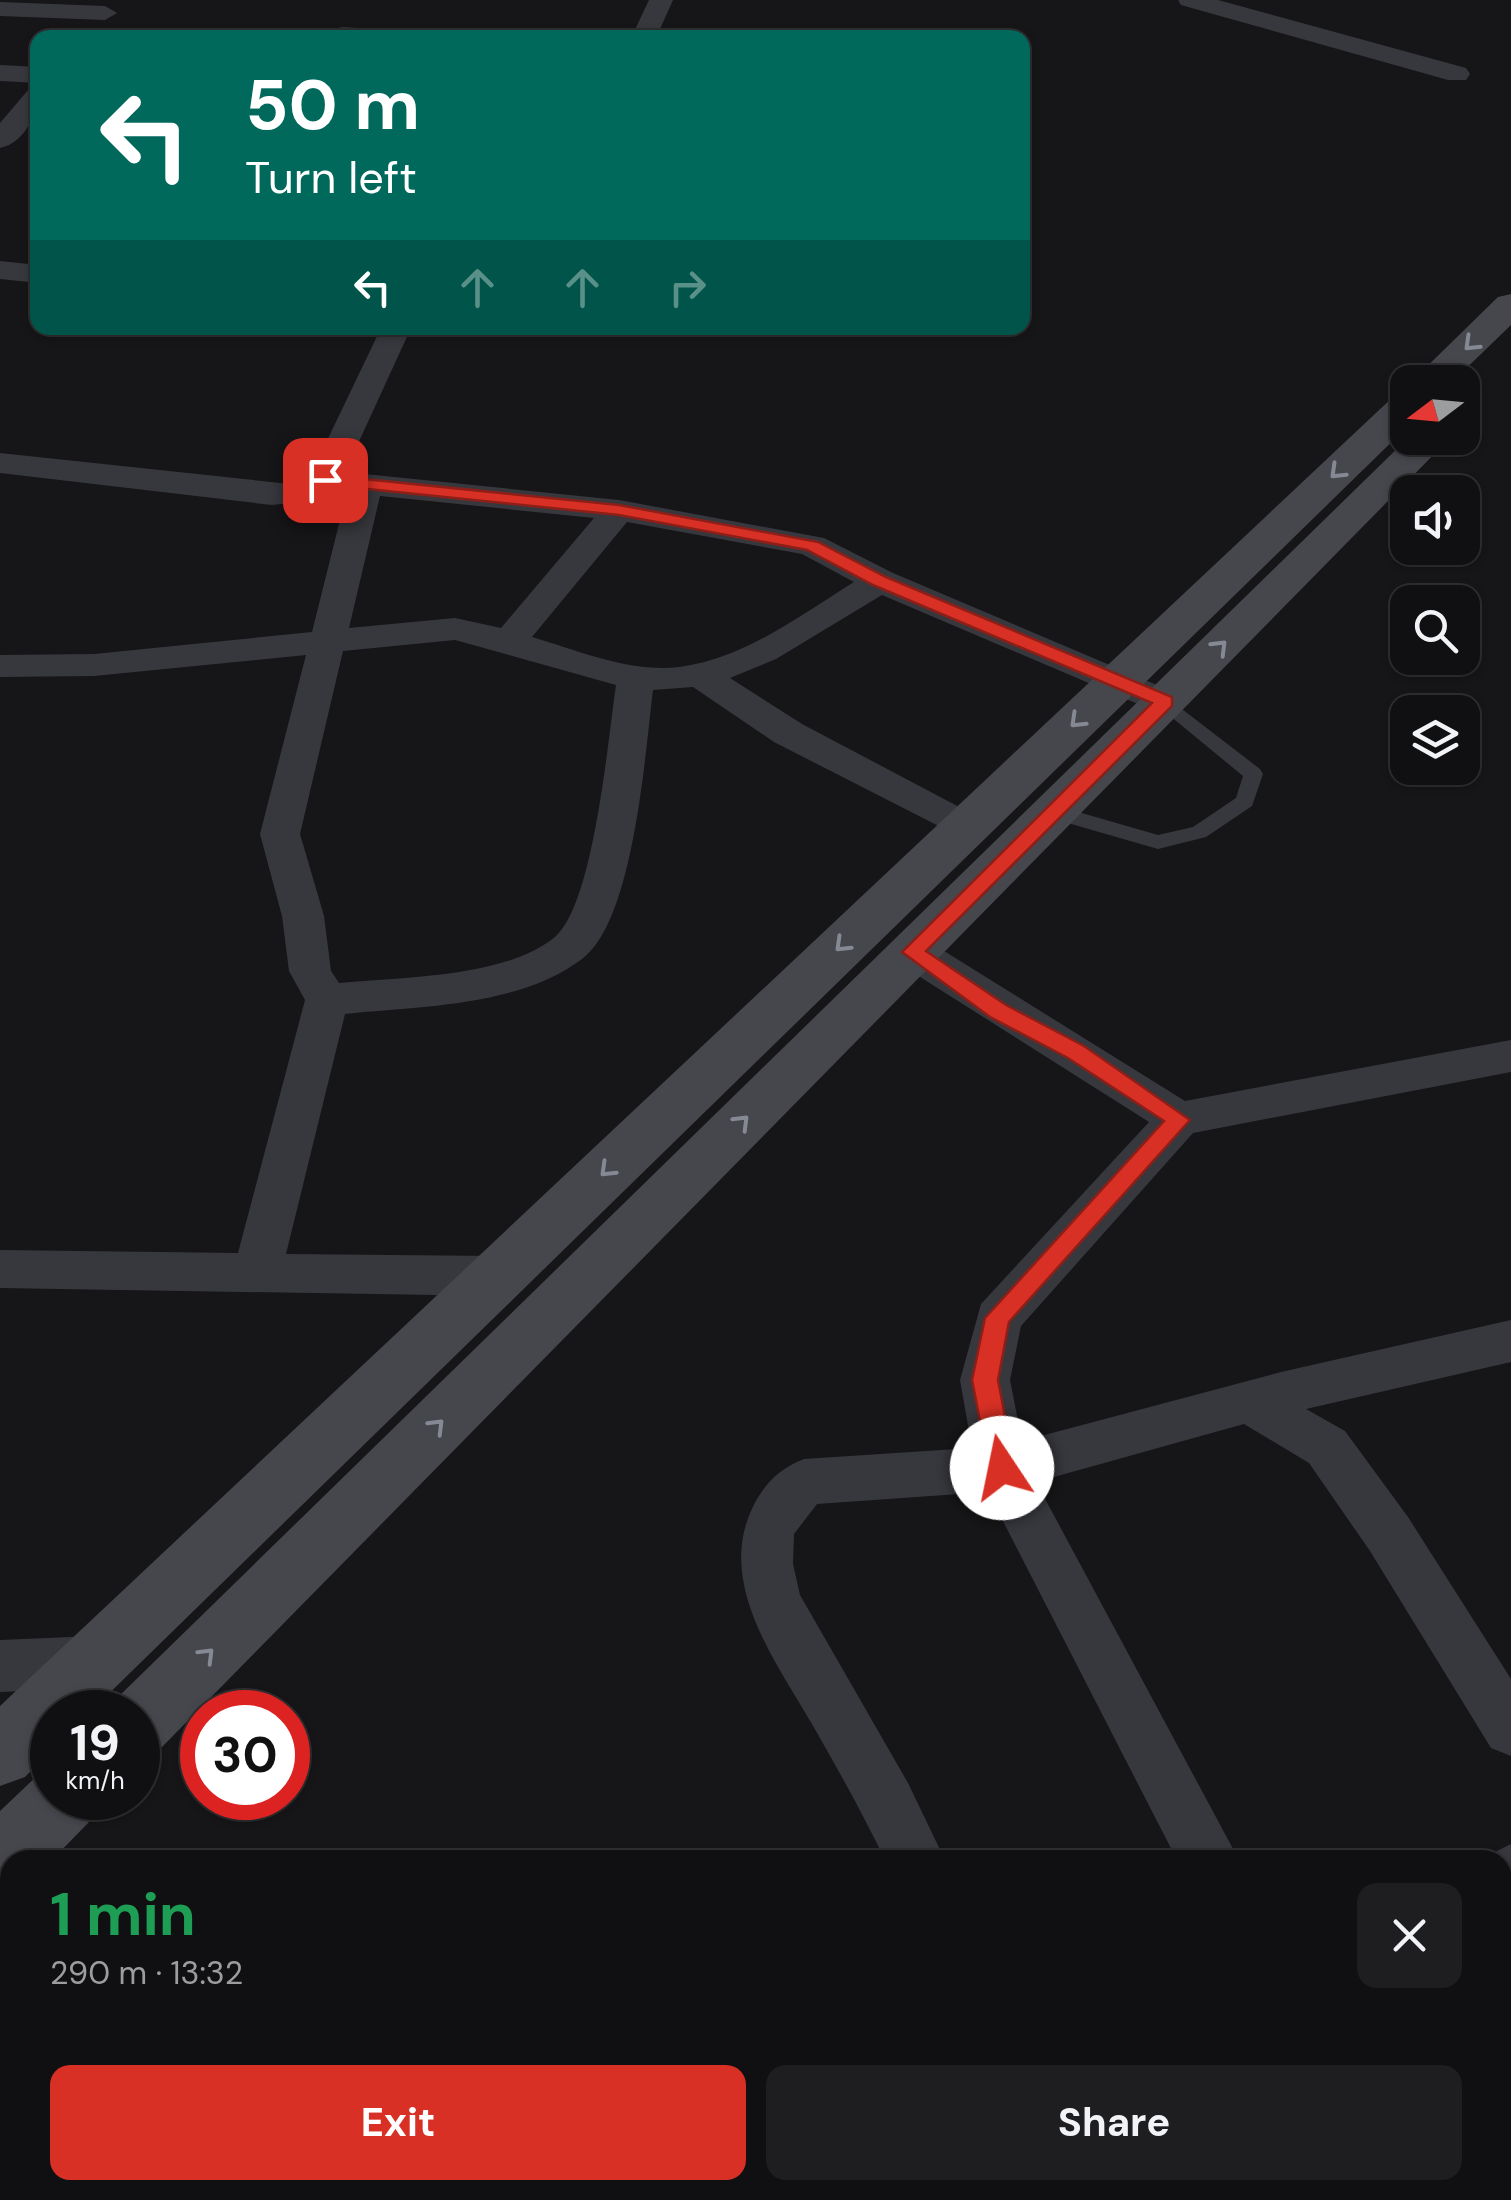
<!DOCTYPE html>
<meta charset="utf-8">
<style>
body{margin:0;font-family:"DM Sans",sans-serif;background:#1e1e20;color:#f1f3f6;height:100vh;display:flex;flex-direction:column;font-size:38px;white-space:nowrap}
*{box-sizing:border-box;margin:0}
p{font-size:32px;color:#9c9d9f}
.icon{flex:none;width:55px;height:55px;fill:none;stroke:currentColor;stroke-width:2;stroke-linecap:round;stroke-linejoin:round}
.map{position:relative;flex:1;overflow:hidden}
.drawer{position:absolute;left:0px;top:1850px;width:1512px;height:350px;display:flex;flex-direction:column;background:#101012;border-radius:30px 30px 0 0;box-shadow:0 2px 8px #0004,0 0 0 2px #303032}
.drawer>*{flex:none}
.guide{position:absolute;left:30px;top:30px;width:1000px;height:305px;border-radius:20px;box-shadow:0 2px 8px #0004,0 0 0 2px #303032;background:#00695c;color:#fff;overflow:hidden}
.needle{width:65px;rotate:254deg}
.tools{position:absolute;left:1390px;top:365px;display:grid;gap:20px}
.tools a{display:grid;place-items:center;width:90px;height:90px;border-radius:20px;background:#101012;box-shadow:0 2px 8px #0004,0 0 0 2px #303032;font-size:50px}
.speed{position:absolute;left:30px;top:1690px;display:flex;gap:20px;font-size:50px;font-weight:700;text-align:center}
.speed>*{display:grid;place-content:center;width:130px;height:130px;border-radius:50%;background:#101012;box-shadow:0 2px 8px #0004,0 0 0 2px #303032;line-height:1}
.speed small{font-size:25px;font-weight:400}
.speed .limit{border:15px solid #d22;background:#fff;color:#111}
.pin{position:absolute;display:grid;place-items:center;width:85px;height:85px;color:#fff;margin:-42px;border-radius:20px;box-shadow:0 5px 15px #0006}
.me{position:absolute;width:110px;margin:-55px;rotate:349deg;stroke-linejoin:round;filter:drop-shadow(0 0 8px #0008)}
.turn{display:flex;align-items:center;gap:35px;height:210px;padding:0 50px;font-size:45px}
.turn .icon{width:130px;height:130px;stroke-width:2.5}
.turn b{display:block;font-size:70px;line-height:85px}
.lanes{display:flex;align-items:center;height:95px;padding:0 50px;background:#0003;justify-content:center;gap:50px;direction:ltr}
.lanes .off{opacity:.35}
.round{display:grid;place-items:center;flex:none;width:105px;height:105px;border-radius:20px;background:#1e1e20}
.headline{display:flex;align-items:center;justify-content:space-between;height:170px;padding:0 50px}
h1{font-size:60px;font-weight:700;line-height:75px;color:#1e9e55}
.action{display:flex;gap:20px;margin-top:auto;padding:20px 50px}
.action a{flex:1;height:115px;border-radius:20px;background:#d93025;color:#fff;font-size:40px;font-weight:700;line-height:115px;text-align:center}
.action a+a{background:#1e1e20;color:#f1f3f6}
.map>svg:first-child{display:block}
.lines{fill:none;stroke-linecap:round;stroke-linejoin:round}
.lane{fill:#37383d;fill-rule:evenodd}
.street{fill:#37383d;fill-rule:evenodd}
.secondary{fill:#45474d;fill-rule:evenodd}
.oneway{stroke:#858993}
.route{fill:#d93025;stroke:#8d1f18;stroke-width:2.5}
</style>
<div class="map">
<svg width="1511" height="2200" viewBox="0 0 1511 2200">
<rect width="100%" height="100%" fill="#161618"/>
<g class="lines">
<polygon class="lane" points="1165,696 1260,769 1263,774 1252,806 1206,837 1158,849 1047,817 1044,812 1047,807 1054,805 1158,835 1193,827 1236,798 1243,776 1158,706 1158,698"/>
<g class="street">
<polygon points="649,0 673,0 656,38 631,38"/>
<polygon points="1178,0 1218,0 1466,68 1470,74 1466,80 1448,80 1181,5"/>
<polygon points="0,2 105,6 117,13 105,20 0,16"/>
<polygon points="342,27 389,30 401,38 331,38 333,30"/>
<polygon points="0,65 38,67 38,83 0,81"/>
<path d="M38 87C38 111 27 142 0 148V123L29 89Z"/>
<polygon points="0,261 38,265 38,283 0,279"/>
<path d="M381 328H411L345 472 619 500 824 538 893 573 1178 694 1184 702 1178 710H1152L882 595 776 659 730 678 802 724 980 818 986 827 980 836 966 840 774 742 693 687 653 690C645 753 634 921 582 959 518 1007 421 1006 345 1014L286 1254 496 1256 513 1262 520 1276 513 1290 496 1296 0 1288V1250L238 1253 305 1000 289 971 282 916 260 834 306 655 94 676 0 677V655L94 654 312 632 347 492C322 490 299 504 272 505L0 473V453L290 484 311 474ZM380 496 594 518 501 628 455 618 349 628ZM627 522 802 554 854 582C799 616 736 665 667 668 621 669 576 650 532 637ZM455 640 616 685C608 738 594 904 555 937 505 978 401 977 339 983L331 971 324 916 300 834 343 651Z"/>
<path d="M913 937 928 941 1185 1101 1511 1040V1072L1193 1133 1021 1326 1010 1380 1022 1441 1281 1372 1511 1320V1362L1306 1409 1345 1431 1408 1517 1511 1679V1756L1491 1748 1370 1551 1309 1463 1244 1424 1036 1482 1239 1860H1177L988 1492 817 1504 794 1534 793 1564 800 1595 908 1783 945 1860H885C864 1816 840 1773 816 1731 779 1666 717 1587 751 1511 762 1486 778 1469 804 1459L972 1448 960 1380 981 1304 1149 1122 898 963 892 952 898 941Z"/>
<polygon points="94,1636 114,1644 122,1662 114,1680 94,1688 0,1692 0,1640"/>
<polygon points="1511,1844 1511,1904 1502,1906 1502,1860 1479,1860"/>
<polygon points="211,2190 307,2190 302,2200 207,2200"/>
</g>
<g class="secondary">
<polygon points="1511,294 1511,325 1452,382 1411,382 1498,297"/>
<polygon points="1408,392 1408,426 90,1712 52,1712 52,1749 25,1777 0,1786 0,1706 1394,396"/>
<polygon points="1408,438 1450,438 162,1747 138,1757 138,1712 108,1712 114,1701"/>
<polygon points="52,1768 52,1798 99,1798 89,1822 52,1860 10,1860 10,1893 0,1897 0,1811 39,1774"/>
</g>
</g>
<defs><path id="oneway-chevron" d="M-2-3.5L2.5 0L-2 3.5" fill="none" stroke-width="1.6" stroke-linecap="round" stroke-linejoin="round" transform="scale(2.5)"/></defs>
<g class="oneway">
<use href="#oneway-chevron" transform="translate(1471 344) rotate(136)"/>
<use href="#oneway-chevron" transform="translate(1337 472) rotate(136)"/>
<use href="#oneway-chevron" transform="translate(1220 647) rotate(-45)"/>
<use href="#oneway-chevron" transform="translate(1077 721) rotate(136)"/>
<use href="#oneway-chevron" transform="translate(842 945) rotate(136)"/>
<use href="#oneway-chevron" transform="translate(742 1122) rotate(-45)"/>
<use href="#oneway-chevron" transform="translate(607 1170) rotate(136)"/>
<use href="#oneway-chevron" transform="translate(437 1426) rotate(-45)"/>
<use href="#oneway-chevron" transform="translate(207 1655) rotate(-45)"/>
</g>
<polygon class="route" points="325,475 619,505 818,542 886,577 1172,697 1172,706 926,951 1006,1005 1084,1046 1190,1120 1009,1322 998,1380 1015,1468 1011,1477 992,1477 989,1468 972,1380 985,1318 1164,1121 1068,1058 990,1017 902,952 1152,703 873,585 807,550 619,515 319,484 316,480"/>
</svg>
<div class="tools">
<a><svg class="needle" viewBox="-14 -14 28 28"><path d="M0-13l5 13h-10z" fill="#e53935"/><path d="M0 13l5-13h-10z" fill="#9c9d9f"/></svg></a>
<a><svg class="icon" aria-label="sound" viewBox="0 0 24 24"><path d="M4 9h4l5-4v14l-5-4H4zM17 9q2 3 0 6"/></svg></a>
<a><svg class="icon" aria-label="search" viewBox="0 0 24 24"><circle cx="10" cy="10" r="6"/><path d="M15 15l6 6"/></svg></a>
<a><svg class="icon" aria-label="layers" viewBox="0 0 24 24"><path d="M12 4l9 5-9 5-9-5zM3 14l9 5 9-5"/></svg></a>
</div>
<div class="speed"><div>19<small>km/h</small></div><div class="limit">30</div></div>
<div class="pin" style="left:325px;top:480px;background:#d93025"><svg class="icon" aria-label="arrive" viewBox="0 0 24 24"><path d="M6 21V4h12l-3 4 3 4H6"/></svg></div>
<svg class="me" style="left:1002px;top:1468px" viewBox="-20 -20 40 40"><circle r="19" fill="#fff"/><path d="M0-13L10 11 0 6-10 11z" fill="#d93025"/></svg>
<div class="guide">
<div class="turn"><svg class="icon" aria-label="left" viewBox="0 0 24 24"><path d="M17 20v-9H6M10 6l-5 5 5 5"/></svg><div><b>50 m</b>Turn left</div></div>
<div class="lanes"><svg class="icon" aria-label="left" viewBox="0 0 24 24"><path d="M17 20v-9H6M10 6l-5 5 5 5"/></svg><svg class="icon off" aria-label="ahead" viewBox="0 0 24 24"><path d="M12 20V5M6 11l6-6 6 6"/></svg><svg class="icon off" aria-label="ahead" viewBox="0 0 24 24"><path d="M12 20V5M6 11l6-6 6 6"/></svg><svg class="icon off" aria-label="right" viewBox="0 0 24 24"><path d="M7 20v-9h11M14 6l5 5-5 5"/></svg></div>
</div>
<section class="drawer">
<div class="headline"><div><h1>1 min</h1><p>290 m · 13:32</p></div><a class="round"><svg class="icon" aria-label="close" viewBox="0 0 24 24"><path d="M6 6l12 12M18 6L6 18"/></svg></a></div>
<div class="action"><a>Exit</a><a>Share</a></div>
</section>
</div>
